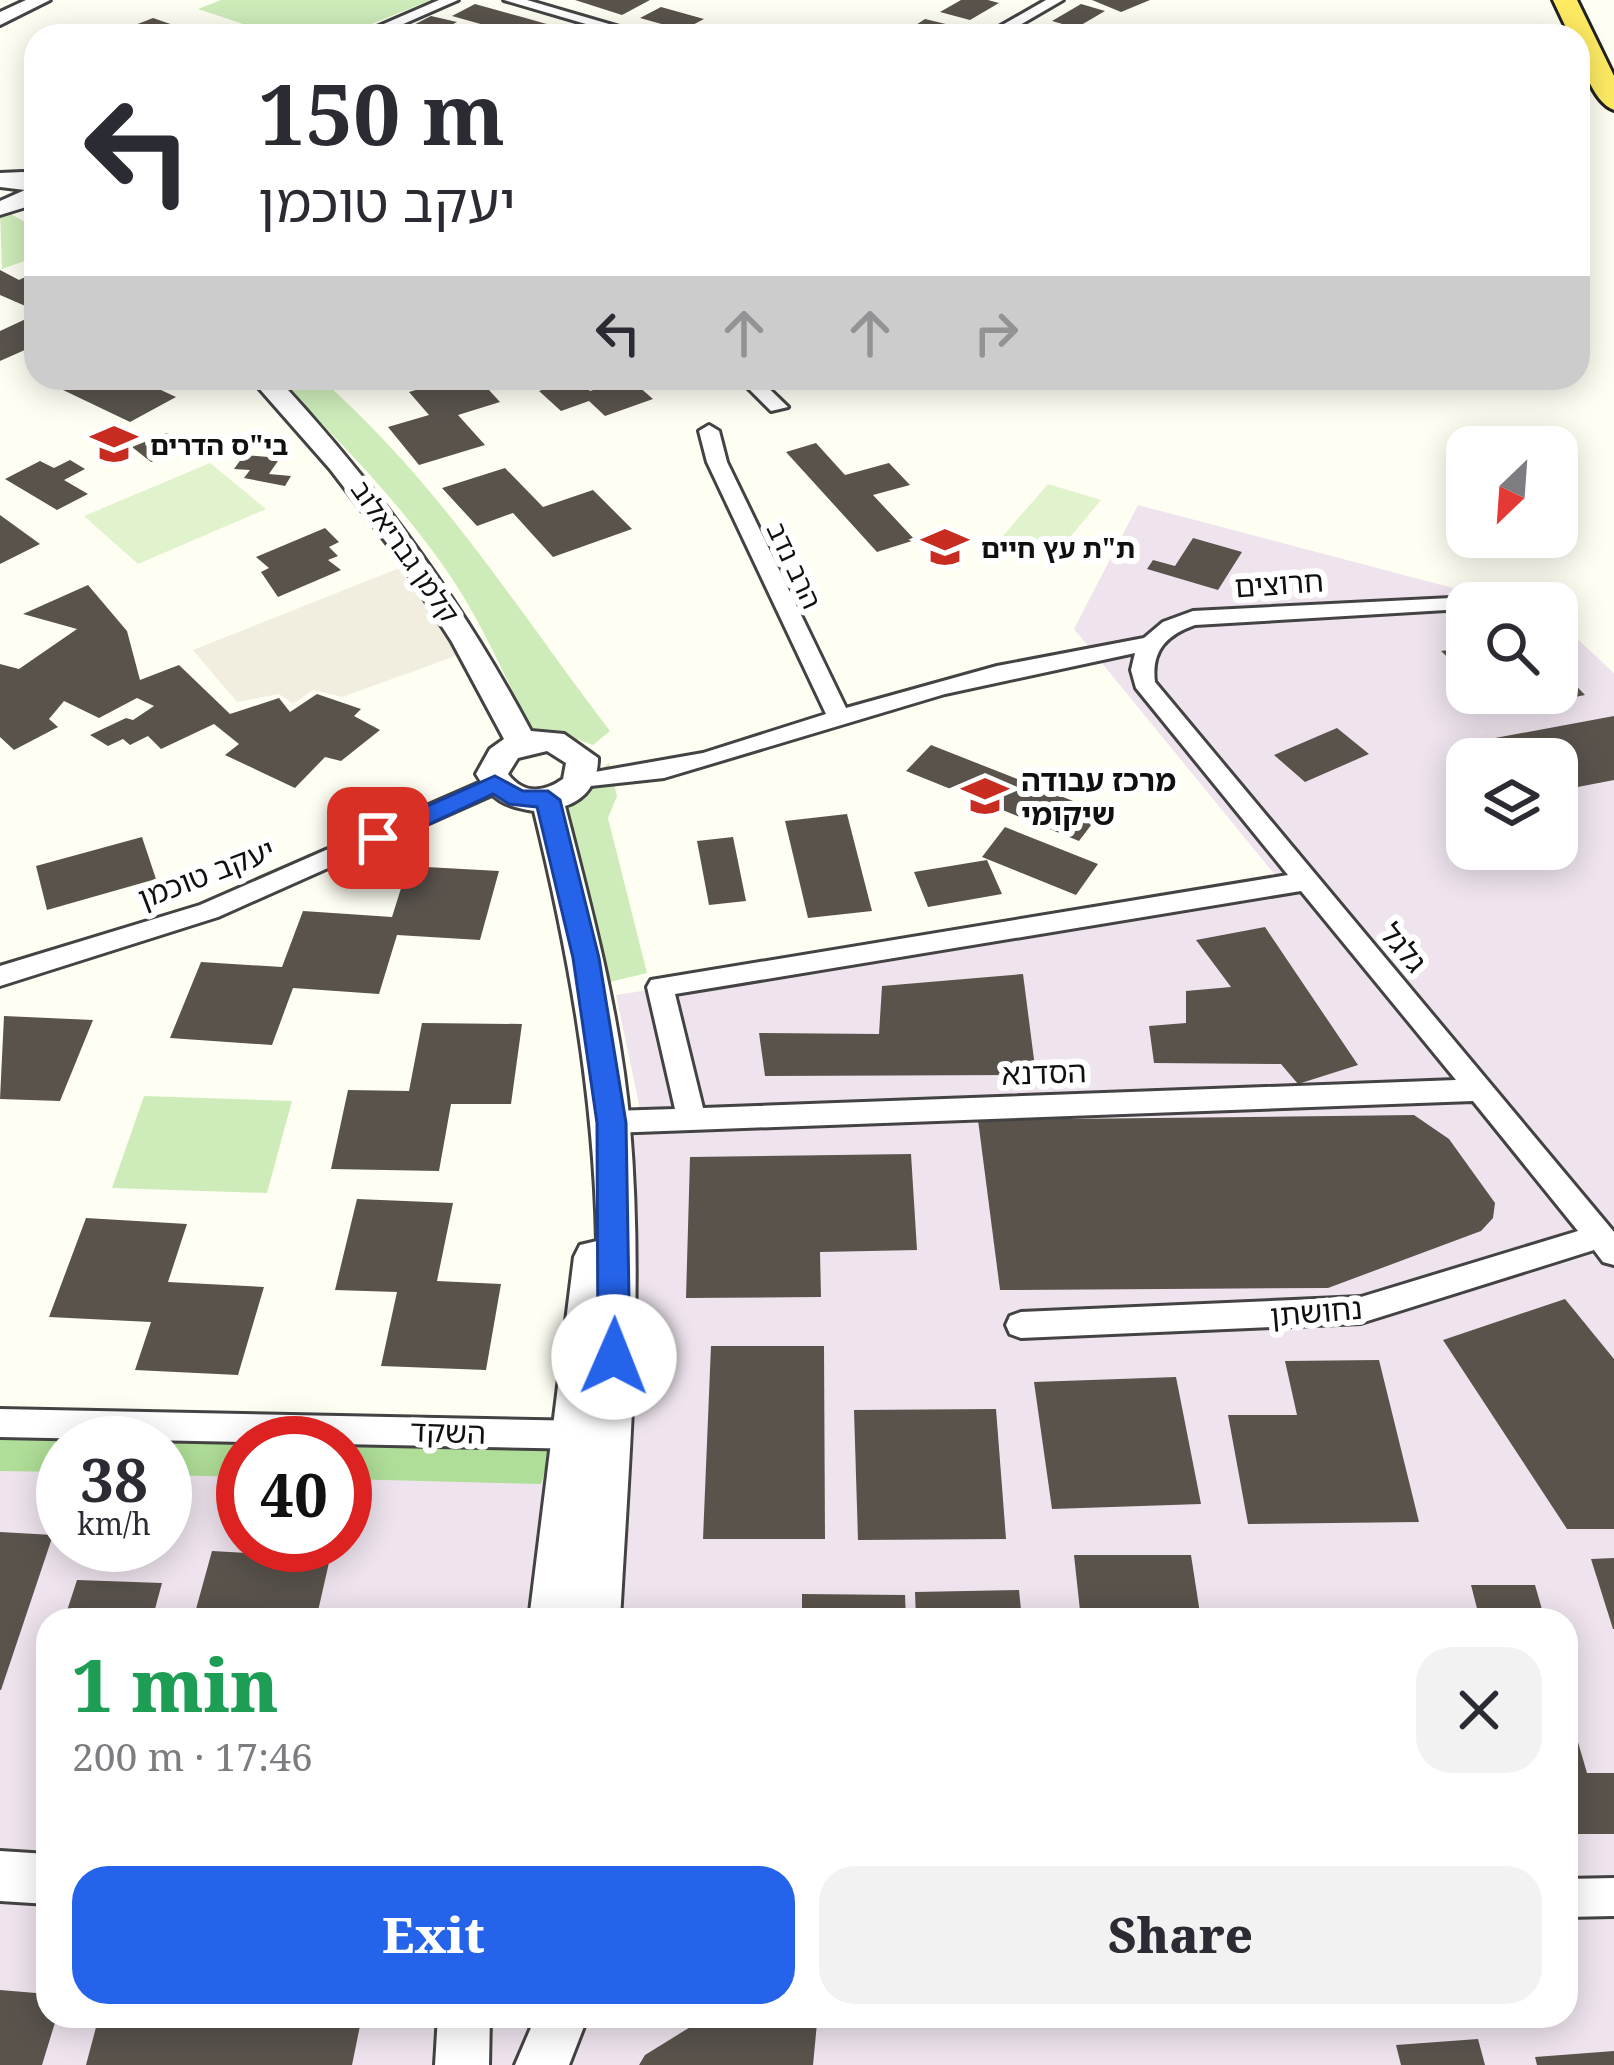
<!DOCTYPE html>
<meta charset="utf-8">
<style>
body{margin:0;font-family:"Noto Serif","Noto Sans Hebrew",serif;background:#f2f2f3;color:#2b2b33;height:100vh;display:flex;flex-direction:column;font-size:45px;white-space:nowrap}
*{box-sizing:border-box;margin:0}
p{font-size:39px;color:#7c7c81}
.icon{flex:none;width:66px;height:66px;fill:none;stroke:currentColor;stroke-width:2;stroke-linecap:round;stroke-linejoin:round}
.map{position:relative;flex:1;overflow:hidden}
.side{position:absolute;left:36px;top:1608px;width:1542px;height:420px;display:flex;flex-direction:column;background:#fff;border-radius:36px;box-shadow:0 6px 30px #0003}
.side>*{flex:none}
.top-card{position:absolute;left:24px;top:24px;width:1566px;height:366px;border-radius:36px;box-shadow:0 6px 30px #0003;background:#fff;color:#2b2b33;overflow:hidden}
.needle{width:78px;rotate:205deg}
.buttons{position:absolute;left:1446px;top:426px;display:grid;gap:24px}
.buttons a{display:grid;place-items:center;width:132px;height:132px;border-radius:24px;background:#fff;box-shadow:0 6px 30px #0003;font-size:60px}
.speed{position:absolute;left:36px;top:1416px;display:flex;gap:24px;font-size:60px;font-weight:700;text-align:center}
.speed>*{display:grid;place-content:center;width:156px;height:156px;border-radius:50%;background:#fff;box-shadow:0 6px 30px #0003;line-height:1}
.speed small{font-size:30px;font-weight:400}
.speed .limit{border:18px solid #d22;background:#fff;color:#111}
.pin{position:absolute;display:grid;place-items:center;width:102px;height:102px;color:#fff;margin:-51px;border-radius:24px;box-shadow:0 6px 18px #0006}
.me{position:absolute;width:132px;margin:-66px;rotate:1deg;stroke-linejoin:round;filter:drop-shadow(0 0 9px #0008)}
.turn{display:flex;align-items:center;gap:42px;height:252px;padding:0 36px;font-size:54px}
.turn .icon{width:156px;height:156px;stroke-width:2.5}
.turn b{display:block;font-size:84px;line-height:102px}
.lanes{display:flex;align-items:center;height:114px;padding:0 36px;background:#0003;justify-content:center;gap:60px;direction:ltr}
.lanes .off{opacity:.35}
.round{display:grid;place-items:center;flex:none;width:126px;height:126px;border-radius:36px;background:#f2f2f3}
.summary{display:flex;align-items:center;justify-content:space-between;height:204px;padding:0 36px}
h1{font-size:72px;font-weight:800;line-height:90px;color:#1e9e55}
.primary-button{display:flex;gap:24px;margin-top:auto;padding:24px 36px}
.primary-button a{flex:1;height:138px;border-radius:36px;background:#2563eb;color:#fff;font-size:48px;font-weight:800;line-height:138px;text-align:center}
.primary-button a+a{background:#f2f2f3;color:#2b2b33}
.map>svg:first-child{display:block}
.industrial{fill:#efe4ee;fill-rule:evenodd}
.green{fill:#ceecba}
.forest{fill:#afde98}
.pitch{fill:#e1f3cc}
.plaza{fill:#f1eee0}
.building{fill:#59534c}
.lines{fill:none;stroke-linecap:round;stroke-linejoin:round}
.minor-casing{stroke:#434343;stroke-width:6}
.tertiary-casing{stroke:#434343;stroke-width:6}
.primary-casing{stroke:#212121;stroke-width:6}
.minor{fill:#fff;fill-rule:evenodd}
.tertiary{fill:#fff;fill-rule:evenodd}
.primary{fill:#feeb63;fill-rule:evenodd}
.route{fill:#2563eb;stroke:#184099;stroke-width:3}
.labels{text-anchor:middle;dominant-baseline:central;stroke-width:12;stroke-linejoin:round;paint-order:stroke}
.far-poi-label{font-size:27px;font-weight:bold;fill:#101010;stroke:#fff;text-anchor:start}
.far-street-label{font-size:27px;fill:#101010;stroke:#fff}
.street-label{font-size:30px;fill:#101010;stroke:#fff}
.poi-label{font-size:30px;font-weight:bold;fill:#101010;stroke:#fff;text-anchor:start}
</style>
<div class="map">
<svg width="1614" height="2065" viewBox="0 0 1614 2065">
<rect width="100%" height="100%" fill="#fffef3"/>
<path class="industrial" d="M1138 505 1510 603H1467V693H1557V620L1614 673V2065H0V1460L63 1462V1545H165V1465L243 1467V1545H345V1471L616 1479 630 1167 639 1104 616 995 1289 892 1074 629ZM1467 759H1557V849H1467ZM48 1620H1566V2016H48Z"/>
<g class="green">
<polygon points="221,0 431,0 342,36 279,36 198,9"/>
<polygon points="7,212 36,228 36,257 2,269 0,213"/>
<path d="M277 378H320C441 485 514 605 610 731L593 745 560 733H532C508 682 485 630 455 583 405 507 340 442 277 378Z"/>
<polygon points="609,763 617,796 608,818 647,973 602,984 561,807"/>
<polygon points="144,1096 292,1101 267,1193 112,1188"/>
</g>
<polygon class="forest" points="0,1425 556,1435 541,1484 345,1479 345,1443 243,1443 243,1477 165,1475 165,1443 63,1443 63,1472 0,1471"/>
<g class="pitch">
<polygon points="210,463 266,509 138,564 84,516"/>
<polygon points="1048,484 1101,500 1056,554 1002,537"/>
</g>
<polygon class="plaza" points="417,561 475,649 342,697 313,690 293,704 279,694 237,702 193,650"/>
<g class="building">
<polygon points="575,0 650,0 622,15"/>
<polygon points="961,0 988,0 999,3 970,20 940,12"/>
<polygon points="1092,0 1150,0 1121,12"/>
<polygon points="475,4 522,17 568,30 556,36 523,36 452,16"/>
<polygon points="1081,4 1105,11 1076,28 1052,21"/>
<polygon points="661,7 704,19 683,30 640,18"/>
<polygon points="431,16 457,22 431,36 392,36"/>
<polygon points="153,18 182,28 163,36 125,36 139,30 130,27"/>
<polygon points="925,19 954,26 940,36 899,36"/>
<polygon points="718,25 754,35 754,36 698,36"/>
<polygon points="0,270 19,280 36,272 36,305 30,308 0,295"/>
<polygon points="28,318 36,322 36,345 0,361 0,331"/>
<polygon points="38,378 135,378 176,397 130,422"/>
<polygon points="457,378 478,378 500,402 458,415 485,445 419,465 388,427 429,415 409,392"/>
<polygon points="612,378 659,379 638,386 653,399 605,416 589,401 561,411 539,391 576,379 590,391 617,382"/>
<polygon points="167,433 186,448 151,462 132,447"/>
<polygon points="816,443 845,475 889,463 910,485 873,495 915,540 877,552 786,452"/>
<polygon points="244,455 280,458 269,474 291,476 285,486 244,478 250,470 234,469"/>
<polygon points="70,460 85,469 64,480 88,494 57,510 5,479 40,461 54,468"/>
<polygon points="505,468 543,507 593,490 632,529 553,557 513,513 477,526 442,488"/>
<polygon points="0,515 40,544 0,564"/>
<polygon points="325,528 339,542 329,547 338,556 328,560 341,570 278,597 261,572 269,568 256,557"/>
<polygon points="1193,538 1242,552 1218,590 1147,569 1153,560 1175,566"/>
<polygon points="88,585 127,631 140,680 179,665 230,714 279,698 290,712 317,694 361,709 354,716 380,730 341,761 325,757 295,788 225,755 239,744 214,724 161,749 148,736 130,745 123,739 108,746 90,735 126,718 133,720 154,706 137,698 99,718 64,701 49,719 58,727 14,750 0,737 0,664 19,669 77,629 23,614"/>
<polygon points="1467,647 1467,676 1441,651"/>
<polygon points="1557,666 1585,695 1505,711 1486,693 1557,693"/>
<polygon points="1614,716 1614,780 1557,791 1557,759 1511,759 1495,738"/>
<polygon points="1337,728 1369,754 1305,782 1274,755"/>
<polygon points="931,745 1101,812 1079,841 906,771"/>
<polygon points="847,814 872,911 808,918 785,821"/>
<polygon points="1005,827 1098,864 1076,895 982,857"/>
<polygon points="142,837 156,879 47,910 36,866"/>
<polygon points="733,837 746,901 709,905 697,841"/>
<polygon points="987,860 1002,894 928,907 914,872"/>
<polygon points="408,866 499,871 480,940 397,935 379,994 293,988 272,1045 170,1038 201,962 282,967 303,911 392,917"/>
<polygon points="1265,927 1358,1065 1298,1084 1281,1064 1154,1063 1149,1026 1186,1023 1186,991 1231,987 1196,940"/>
<polygon points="1023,974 1036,1075 765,1076 759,1033 879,1034 882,986"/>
<polygon points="4,1016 93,1020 60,1101 0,1099"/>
<polygon points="422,1023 522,1024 511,1104 451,1104 439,1171 331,1169 348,1090 409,1091"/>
<polygon points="1414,1115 1449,1139 1495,1203 1493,1218 1481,1231 1328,1288 1000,1290 978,1120"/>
<polygon points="911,1154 917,1250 820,1252 821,1297 686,1298 690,1157"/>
<polygon points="357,1199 453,1203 437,1281 501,1284 486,1370 381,1366 397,1292 335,1290"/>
<polygon points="86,1218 187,1224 168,1282 264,1287 238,1375 135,1370 151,1322 49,1317"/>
<polygon points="1565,1299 1614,1359 1614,1529 1567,1529 1443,1340"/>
<polygon points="711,1346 824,1346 825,1539 703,1539"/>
<polygon points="1379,1360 1419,1522 1248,1524 1228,1415 1297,1415 1285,1361"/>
<polygon points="1176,1377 1201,1504 1052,1509 1034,1382"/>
<polygon points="996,1409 1006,1539 858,1540 854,1410"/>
<polygon points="0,1532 53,1535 1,1690 0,1690"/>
<polygon points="212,1551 330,1558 316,1620 193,1620"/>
<polygon points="1074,1555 1191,1555 1201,1620 1081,1620"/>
<polygon points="1614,1558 1614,1629 1613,1629 1591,1559"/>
<polygon points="77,1580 162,1583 152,1620 64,1620"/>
<polygon points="1471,1585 1535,1585 1545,1620 1480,1620"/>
<polygon points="1019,1590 1022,1620 916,1620 915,1592"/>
<polygon points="802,1594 905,1595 906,1620 802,1620"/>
<polygon points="1566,1701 1587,1773 1614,1773 1614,1834 1566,1834"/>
<polygon points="0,1990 48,1994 48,2016 57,2016 42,2065 0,2065"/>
<polygon points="99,2016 362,2016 352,2065 86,2065"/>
<polygon points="700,2021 817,2023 813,2065 639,2065 645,2055"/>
<polygon points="1478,2039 1485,2065 1401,2065 1396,2045"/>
<polygon points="1614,2051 1614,2065 1537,2065 1535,2057"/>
</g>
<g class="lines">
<g class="minor-casing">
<g id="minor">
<polygon points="439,0 458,0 376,36 356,36"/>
<polygon points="504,0 527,0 650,36 627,36"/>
<polygon points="1046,0 1063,0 1001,36 983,36"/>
<polygon points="738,378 758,378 788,407 771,411"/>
<path d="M709 425 719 431 727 462 846 708 997 666 1144 638 1163 622 1193 611 1471 597 1473 603 1463 609 1195 625C1167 635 1151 650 1155 682L1614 1232V1265L1603 1262 1594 1250 1361 1323 1021 1338 1010 1334 1006 1325 1010 1316 1021 1312 1361 1297 1578 1231 1473 1101 611 1133 601 1130 597 1122 601 1114 611 1111 675 1109 647 987 651 980 1288 875 1136 688 1131 670 1135 653 945 694 664 778 572 788 568 782 572 776 703 753 826 714 707 462 699 431ZM1301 891 1456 1080 703 1108 675 994Z"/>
<polygon points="495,776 507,784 503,790 218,917 0,986 0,966 200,905"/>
<polygon points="0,1409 587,1421 598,1425 603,1435 598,1445 587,1449 0,1437"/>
<polygon points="1614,1878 1614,1916 1566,1917 1566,1879"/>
</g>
</g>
<g class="tertiary-casing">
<g id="tertiary">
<polygon points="26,0 50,0 0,25 0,12"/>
<polygon points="23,172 36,178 36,204 0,215 0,201 25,190 0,187 0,173"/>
<path d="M250 378H277C377 486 462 601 531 731L564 734 598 758C598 781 587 799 565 806 592 911 621 1018 630 1127 644 1292 629 1456 620 1620H529L574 1257 580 1245 597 1241C594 1094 569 954 534 811 505 807 491 799 476 774L490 749 504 739 452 642 396 555 330 469ZM547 751 566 763 563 779C543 793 523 794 508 774L518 758Z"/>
<polygon points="0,1851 48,1854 48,1904 0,1901"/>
<polygon points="438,2016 490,2016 489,2065 435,2065"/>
<polygon points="536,2016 588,2016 569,2065 515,2065"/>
</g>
</g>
<g class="primary-casing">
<path id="primary" d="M1553 0H1577L1614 76V110C1592 102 1578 58 1578 36H1570Z"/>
</g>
<use href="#minor" class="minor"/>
<use href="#tertiary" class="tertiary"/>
<use href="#primary" class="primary"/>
</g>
<polygon class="route" points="495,776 523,791 548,791 560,800 599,958 626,1123 630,1357 625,1366 614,1370 603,1366 598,1357 597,1123 573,958 537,807 509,804 493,794 387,844 369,844 366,838 369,832"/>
<defs>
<g id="school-bare" transform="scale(3.6)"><path d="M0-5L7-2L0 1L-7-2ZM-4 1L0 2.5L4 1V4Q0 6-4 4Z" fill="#c82c20" stroke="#fff" stroke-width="2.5" paint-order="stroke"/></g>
</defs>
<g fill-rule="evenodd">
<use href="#school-bare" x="114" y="444"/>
<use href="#school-bare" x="945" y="547"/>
<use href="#school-bare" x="985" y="796"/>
</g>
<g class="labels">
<g class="far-poi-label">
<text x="150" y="444">בי"ס הדרים</text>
<text x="981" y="547">ת"ת עץ חיים</text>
</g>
<g class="far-street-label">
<text transform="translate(406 551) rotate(55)">קלמן גבריאלוב</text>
<text transform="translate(795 565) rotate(65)">הרב נדב</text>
</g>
<g class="street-label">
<text transform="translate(1279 583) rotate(-4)">חרוצים</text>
<text transform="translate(206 873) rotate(-21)">יעקב טוכמן</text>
<text transform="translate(1404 947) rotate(50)">גלגל</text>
<text transform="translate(1044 1072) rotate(-2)">הסדנא</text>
<text transform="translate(1316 1311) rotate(-5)">נחושתן</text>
<text transform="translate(448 1431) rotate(2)">השקד</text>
</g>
<g class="poi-label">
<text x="1021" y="779">מרכז עבודה<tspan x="1021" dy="34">שיקומי</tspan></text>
</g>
</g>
</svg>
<div class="buttons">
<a><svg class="needle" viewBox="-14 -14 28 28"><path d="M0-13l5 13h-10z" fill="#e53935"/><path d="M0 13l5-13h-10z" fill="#7c7c81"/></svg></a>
<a><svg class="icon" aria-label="search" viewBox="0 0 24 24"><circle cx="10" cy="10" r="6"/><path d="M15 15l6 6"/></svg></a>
<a><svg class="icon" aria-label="layers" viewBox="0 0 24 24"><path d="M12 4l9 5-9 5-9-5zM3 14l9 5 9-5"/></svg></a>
</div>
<div class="speed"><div>38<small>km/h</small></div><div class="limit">40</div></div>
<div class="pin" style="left:378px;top:838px;background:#d93025"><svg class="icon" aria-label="arrive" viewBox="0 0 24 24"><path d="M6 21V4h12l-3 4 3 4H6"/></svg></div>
<svg class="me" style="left:614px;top:1357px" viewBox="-20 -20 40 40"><circle r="19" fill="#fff"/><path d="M0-13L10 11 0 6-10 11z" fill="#2563eb"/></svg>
<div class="top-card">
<div class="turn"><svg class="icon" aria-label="left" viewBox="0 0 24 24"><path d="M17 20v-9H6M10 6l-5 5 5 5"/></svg><div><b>150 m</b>יעקב טוכמן</div></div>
<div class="lanes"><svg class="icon" aria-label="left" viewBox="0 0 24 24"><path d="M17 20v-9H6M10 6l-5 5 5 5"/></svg><svg class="icon off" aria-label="ahead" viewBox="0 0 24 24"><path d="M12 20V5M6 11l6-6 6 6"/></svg><svg class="icon off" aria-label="ahead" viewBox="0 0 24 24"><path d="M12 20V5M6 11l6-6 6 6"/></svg><svg class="icon off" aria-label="right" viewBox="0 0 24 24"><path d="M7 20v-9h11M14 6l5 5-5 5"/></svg></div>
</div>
<section class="side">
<div class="summary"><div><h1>1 min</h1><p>200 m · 17:46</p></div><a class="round"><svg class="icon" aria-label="close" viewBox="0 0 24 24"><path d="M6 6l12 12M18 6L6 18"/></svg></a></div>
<div class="primary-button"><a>Exit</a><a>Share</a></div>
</section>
</div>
